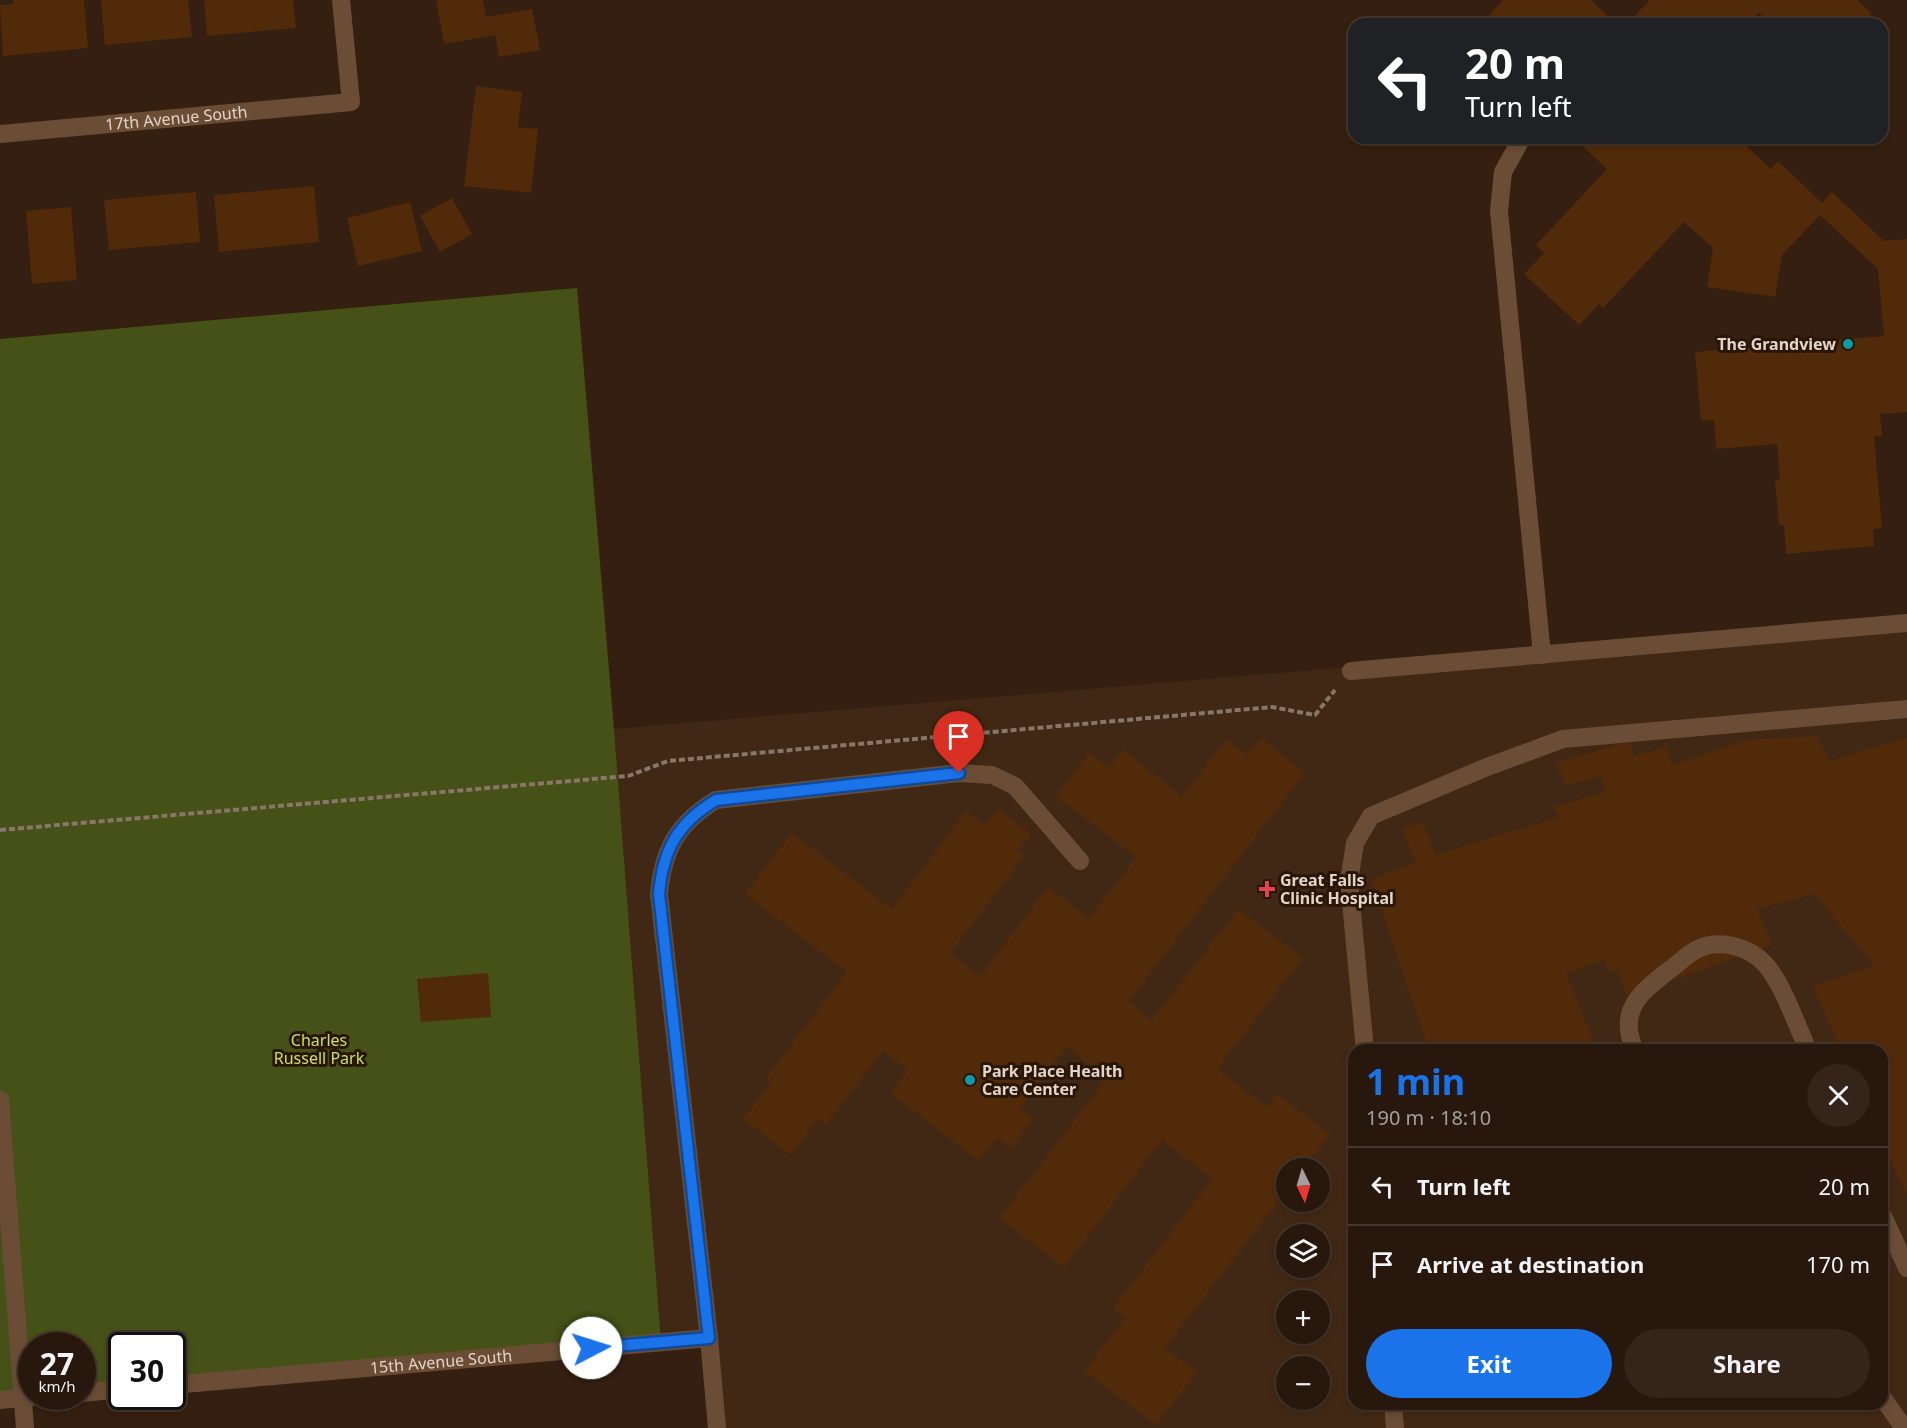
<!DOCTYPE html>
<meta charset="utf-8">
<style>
body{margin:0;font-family:"Noto Sans",sans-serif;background:#34241a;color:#f1f3f6;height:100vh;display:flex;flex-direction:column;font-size:22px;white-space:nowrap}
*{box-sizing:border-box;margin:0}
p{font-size:20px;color:#a59f9d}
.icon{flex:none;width:33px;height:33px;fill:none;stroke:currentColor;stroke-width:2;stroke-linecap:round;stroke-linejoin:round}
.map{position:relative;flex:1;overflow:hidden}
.panel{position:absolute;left:1348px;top:1044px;width:540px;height:366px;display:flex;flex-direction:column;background:#28170c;border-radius:18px;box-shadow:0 3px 9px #0003,0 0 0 2px #44362d}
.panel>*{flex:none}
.guide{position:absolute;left:1348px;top:18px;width:540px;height:126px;border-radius:18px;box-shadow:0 3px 9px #0003,0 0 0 2px #44362d;background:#202124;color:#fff;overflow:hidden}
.needle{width:39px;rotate:175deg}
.tools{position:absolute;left:1276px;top:1158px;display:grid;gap:12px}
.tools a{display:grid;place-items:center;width:54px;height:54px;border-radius:50%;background:#28170c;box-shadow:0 3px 9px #0003,0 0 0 2px #44362d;font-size:30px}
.speed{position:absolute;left:18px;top:1332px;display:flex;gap:12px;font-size:30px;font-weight:700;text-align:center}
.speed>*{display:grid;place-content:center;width:78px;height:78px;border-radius:50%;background:#28170c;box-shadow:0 3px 9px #0003,0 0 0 2px #44362d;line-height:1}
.speed small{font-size:15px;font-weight:400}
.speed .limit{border:3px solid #111;border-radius:9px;background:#fff;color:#111}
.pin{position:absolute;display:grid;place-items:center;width:51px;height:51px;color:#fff;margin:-62px -26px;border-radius:50% 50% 50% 0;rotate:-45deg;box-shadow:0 0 6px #0007}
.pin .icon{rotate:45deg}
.me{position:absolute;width:66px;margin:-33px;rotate:85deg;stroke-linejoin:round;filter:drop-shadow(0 0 4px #0008)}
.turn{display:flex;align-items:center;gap:21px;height:126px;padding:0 18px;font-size:27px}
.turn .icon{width:78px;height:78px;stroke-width:2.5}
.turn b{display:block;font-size:42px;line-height:51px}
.round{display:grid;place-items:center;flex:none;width:63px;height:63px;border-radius:32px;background:#34241a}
.headline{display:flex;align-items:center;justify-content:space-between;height:102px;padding:0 18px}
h1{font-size:36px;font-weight:700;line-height:45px;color:#1a73e8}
.button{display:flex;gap:12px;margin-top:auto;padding:12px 18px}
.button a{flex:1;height:69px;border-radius:36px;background:#1a73e8;color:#fff;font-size:24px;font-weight:700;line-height:69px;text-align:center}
.button a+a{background:#34241a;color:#f1f3f6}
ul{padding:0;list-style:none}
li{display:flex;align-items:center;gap:18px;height:78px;padding:0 18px;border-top:2px solid #44362d}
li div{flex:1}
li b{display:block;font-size:22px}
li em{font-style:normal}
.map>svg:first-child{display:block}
.built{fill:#412814;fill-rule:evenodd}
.green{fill:#465118}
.building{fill:#512a09}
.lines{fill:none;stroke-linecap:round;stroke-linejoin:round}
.path{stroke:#887669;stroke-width:4;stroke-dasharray:6 3;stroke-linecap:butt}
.lane{stroke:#6b4d36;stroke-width:18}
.street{stroke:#6b4d36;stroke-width:18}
.route-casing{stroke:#114b97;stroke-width:15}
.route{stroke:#1a73e8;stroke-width:10}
.culture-dot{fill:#0f9aa8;stroke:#2a1607;stroke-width:2}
.health-dot{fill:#e0444e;stroke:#2a1607;stroke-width:2}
.labels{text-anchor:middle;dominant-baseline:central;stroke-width:6;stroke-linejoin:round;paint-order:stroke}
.street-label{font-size:16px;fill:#e2d4ca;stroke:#2a1607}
.poi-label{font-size:16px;font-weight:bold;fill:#e2d4ca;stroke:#2a1607;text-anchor:start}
.park-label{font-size:16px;fill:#c8e065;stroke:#2a1607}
</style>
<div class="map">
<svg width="1907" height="1428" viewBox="0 0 1907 1428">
<rect width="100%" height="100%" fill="#351f10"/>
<path class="built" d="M1907 620V1428H717L709 1338 661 1342 614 729ZM1354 1050H1882V1404H1354ZM1287 1168H1320V1202H1287ZM1287 1234H1320V1268H1287ZM1287 1300H1320V1334H1287ZM1287 1366H1320V1400H1287Z"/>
<polygon class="green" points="577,288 614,729 661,1342 173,1381 172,1346 122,1346 121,1385 83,1388 82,1346 32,1346 31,1392 0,1394 0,339"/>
<g class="building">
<polygon points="13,0 84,0 88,48 3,56 0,5 13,4"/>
<polygon points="101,0 188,0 192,37 105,45"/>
<polygon points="204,0 293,0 296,28 207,36"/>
<polygon points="436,0 483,0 486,17 532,9 540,50 499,57 495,35 444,44"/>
<polygon points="1503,0 1591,0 1616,24 1481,24"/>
<polygon points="1650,0 1857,0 1872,14 1862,24 1772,24 1759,13 1749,24 1627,24"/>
<polygon points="476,86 522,92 518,127 538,129 531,193 464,186"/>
<polygon points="1574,138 1738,138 1771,169 1778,161 1822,203 1832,192 1884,241 1907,239 1907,412 1880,414 1882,436 1874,436 1882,528 1873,529 1874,546 1786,554 1784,525 1779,525 1775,480 1780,479 1777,444 1716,449 1714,420 1701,421 1695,352 1884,336 1878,269 1820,215 1782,255 1775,297 1707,287 1713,248 1684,222 1603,308 1599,304 1579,325 1524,274 1544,253 1536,245 1607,169"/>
<polygon points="314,186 319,242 219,252 214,195"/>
<polygon points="196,192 200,242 109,250 104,200"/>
<polygon points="452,198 472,234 440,252 420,216"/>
<polygon points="410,202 422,251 358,266 347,218"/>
<polygon points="71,207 77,280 32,284 26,211"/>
<polygon points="1818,736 1829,761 1907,738 1907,1195 1882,1141 1882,1050 1841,1050 1813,987 1874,965 1814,894 1757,909 1772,945 1627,996 1617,970 1608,972 1604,960 1566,973 1597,1050 1429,1050 1371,879 1416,863 1402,829 1423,822 1435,855 1559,817 1553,807 1606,792 1601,776 1566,786 1556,763 1630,741 1634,756 1666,747 1672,765 1747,740"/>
<polygon points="1261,738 1305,773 1129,1001 1152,1020 1238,909 1303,958 1217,1069 1267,1107 1277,1094 1330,1134 1304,1168 1287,1168 1287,1190 1165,1348 1197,1372 1156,1425 1084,1371 1125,1318 1113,1308 1212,1179 1162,1140 1064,1267 999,1218 1107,1078 1067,1047 1020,1108 1034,1119 1011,1148 997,1138 979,1161 890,1093 908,1070 883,1051 826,1125 818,1119 790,1155 743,1119 771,1082 765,1079 847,972 745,894 792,833 892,909 966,811 985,826 998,809 1031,834 1018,851 1025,856 950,953 980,976 1048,887 1089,918 1136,857 1056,796 1089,753 1109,768 1123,750 1182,796 1226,739 1247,755"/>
<polygon points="488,973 491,1017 421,1022 417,979"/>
</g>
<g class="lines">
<polyline class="path" points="0,830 628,776 668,761 1272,707 1315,715 1335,690"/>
<g class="lane">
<polyline points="1522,138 1503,172 1499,211 1542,655"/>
<polyline points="1351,671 1907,623"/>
<polyline points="1365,1050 1349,881 1355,843 1371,816 1487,767 1563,739 1907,709"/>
<path d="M1635 1050C1617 1011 1640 993 1668 971 1678 964 1687 954 1698 949 1719 939 1749 946 1765 964 1782 982 1797 1026 1808 1050"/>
<polyline points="1882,1214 1907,1268"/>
<path d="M709 1338 659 894C663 849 678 823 716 800L959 773 992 775 1015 786 1080 861"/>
<polyline points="1882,1397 1904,1428"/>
<polyline points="1393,1404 1395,1428"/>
</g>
<g class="street">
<path id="s1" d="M0 134 351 102 341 0"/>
<polyline points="0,1100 25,1428"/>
<path id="s2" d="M172 1385 709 1338 717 1428"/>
<polyline points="82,1393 122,1389"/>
<polyline points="0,1400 40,1396"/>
</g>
</g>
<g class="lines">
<g class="route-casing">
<path id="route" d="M591 1348 709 1338 659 894C663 849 678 823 716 800L959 773"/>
</g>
<use href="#route" class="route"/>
</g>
<g class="culture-dot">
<circle cx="1848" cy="344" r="6"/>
<circle cx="970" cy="1080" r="6"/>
</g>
<path class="health-dot" d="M1264 880h6v6h6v6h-6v6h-6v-6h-6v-6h6z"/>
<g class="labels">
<g class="street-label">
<text stroke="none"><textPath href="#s1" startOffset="177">17th Avenue South</textPath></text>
<text stroke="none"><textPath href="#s2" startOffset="270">15th Avenue South</textPath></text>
</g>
<g class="poi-label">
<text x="1836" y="344" text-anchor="end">The Grandview</text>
<text x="1280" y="880">Great Falls<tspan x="1280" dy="18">Clinic Hospital</tspan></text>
<text x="982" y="1071">Park Place Health<tspan x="982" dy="18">Care Center</tspan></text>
</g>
<g class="park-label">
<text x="319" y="1040">Charles<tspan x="319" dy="18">Russell Park</tspan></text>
</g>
</g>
</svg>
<div class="tools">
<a><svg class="needle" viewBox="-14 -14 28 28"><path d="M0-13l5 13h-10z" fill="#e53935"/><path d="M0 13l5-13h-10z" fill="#a59f9d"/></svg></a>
<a><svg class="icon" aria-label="layers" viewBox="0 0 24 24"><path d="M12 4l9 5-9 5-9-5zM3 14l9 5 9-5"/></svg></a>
<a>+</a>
<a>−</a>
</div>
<div class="speed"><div>27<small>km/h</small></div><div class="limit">30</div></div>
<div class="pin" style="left:959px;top:773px;background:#d93025"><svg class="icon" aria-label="arrive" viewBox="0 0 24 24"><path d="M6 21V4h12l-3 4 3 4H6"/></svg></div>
<svg class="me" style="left:591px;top:1348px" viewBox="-20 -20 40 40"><circle r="19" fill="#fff"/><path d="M0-13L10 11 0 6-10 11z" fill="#1a73e8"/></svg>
<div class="guide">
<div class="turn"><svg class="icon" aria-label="left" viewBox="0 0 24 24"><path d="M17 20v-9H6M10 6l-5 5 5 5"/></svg><div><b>20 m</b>Turn left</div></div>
</div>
<section class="panel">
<div class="headline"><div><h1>1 min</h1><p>190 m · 18:10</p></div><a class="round"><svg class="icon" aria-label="close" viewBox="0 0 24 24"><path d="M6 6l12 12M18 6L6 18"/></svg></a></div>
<ul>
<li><svg class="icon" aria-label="left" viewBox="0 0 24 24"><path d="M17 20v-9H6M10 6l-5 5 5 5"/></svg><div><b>Turn left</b></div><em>20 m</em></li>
<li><svg class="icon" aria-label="arrive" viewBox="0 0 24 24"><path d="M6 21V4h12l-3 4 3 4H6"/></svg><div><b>Arrive at destination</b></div><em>170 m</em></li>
</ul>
<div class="button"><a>Exit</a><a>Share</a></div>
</section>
</div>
